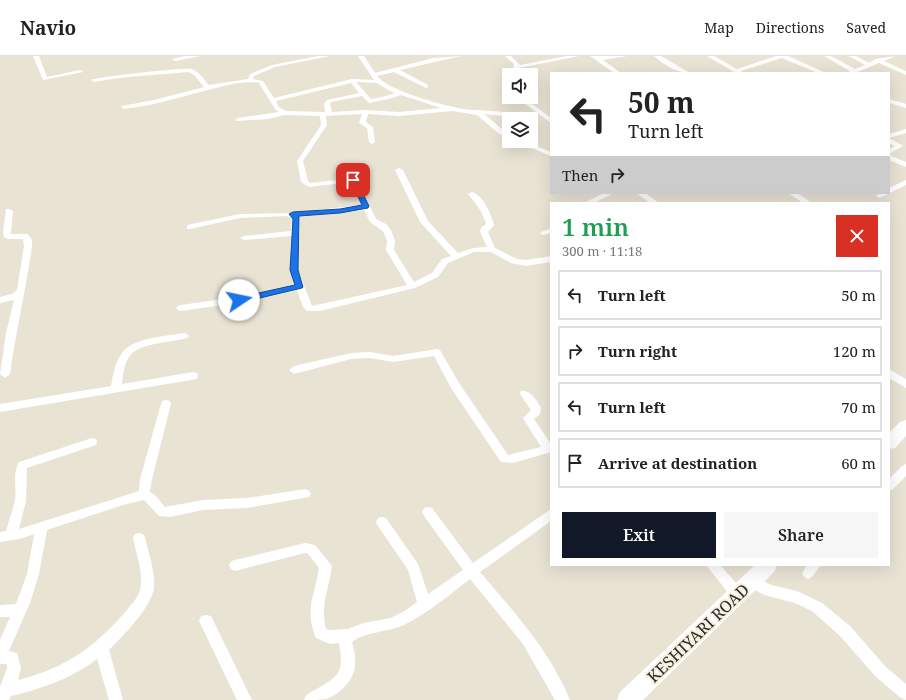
<!DOCTYPE html>
<meta charset="utf-8">
<style>
body{margin:0;font-family:"Noto Serif",serif;background:#f6f6f6;color:#222;height:100vh;display:flex;flex-direction:column;font-size:15px;white-space:nowrap}
*{box-sizing:border-box;margin:0}
p{font-size:13px;color:#767676}
.icon{flex:none;width:22px;height:22px;fill:none;stroke:currentColor;stroke-width:2;stroke-linecap:round;stroke-linejoin:round}
.map{position:relative;flex:1;overflow:hidden}
.panel{position:absolute;left:550px;top:146px;width:340px;height:364px;display:flex;flex-direction:column;background:#fff;border-radius:0px;box-shadow:0 4px 16px #0002}
.panel>*{flex:none}
.banner{position:absolute;left:550px;top:16px;width:340px;height:122px;border-radius:0px;box-shadow:0 4px 16px #0002;background:#fff;color:#222;overflow:hidden}
.fabs{position:absolute;left:502px;top:12px;display:grid;gap:8px}
.fabs a{display:grid;place-items:center;width:36px;height:36px;border-radius:0px;background:#fff;box-shadow:0 4px 16px #0002;font-size:20px}
.pin{position:absolute;display:grid;place-items:center;width:34px;height:34px;color:#fff;margin:-17px;border-radius:8px;box-shadow:0 2px 6px #0006}
.me{position:absolute;width:44px;margin:-22px;rotate:79deg;stroke-linejoin:round;filter:drop-shadow(0 0 3px #0008)}
.turn{display:flex;align-items:center;gap:14px;height:84px;padding:0 12px;font-size:18px}
.turn .icon{width:52px;height:52px;stroke-width:2.5}
.turn b{display:block;font-size:28px;line-height:34px}
.then{display:flex;align-items:center;height:38px;padding:0 12px;background:#0003;gap:8px;font-size:15px}
.round{display:grid;place-items:center;flex:none;width:42px;height:42px;border-radius:0px;background:#f6f6f6}
.summary{display:flex;align-items:center;justify-content:space-between;height:68px;padding:0 12px}
h1{font-size:24px;font-weight:600;line-height:30px;color:#1e9e55}
.cta{display:flex;gap:8px;margin-top:auto;padding:8px 12px}
.cta a{flex:1;height:46px;border-radius:0px;background:#111827;color:#fff;font-size:16px;font-weight:600;line-height:46px;text-align:center}
.cta a+a{background:#f6f6f6;color:#222}
ul{padding:0;list-style:none}
li{display:flex;align-items:center;gap:12px;height:50px;margin:0 8px 6px;padding:0 4px;border:2px solid #e0e0e0;border-radius:0px}
li div{flex:1}
li b{display:block;font-size:15px}
li em{font-style:normal}
header{display:flex;align-items:center;gap:24px;box-sizing:border-box;height:56px;padding:0 20px;background:#fff;border-bottom:1px solid #e0e0e0}
header strong{font-size:19px}
nav{display:flex;gap:22px;margin-inline-start:auto;font-size:14px}
.map>svg:first-child{display:block}
.lines{fill:none;stroke-linecap:round;stroke-linejoin:round}
.street{fill:#fff;fill-rule:evenodd}
.primary{fill:#fff;fill-rule:evenodd}
.route{fill:#1a73e8;stroke:#114b97}
.labels{text-anchor:middle;dominant-baseline:central;stroke-width:4;stroke-linejoin:round;paint-order:stroke}
.near-street-label{font-size:16px;fill:#2c2a24;stroke:#f6f0e1}
</style>
<header>
<strong>Navio</strong>
<nav><a>Map</a><a>Directions</a><a>Saved</a></nav>
</header>
<div class="map">
<svg width="906" height="644" viewBox="0 0 906 644">
<rect width="100%" height="100%" fill="#e9e3d4"/>
<g class="lines">
<g class="street">
<polygon points="33,0 39,0 47,21 80,14 83,16 43,24"/>
<polygon points="185,0 201,0 175,5 172,3"/>
<path d="M318 0H330L275 11 254 20 253 23 263 25 274 42 352 23 374 24 358 0H364L375 17 433 2 461 0 400 14 428 29V31L426 32 394 16 377 20C388 35 455 54 475 54 488 55 522 56 532 63L531 64V63L484 58 509 79V84L498 77 477 59 453 55 399 60 368 58 366 66 373 71 375 86 372 88 369 86 367 72 359 67 362 58 326 60 327 69 303 105 308 125 310 127 356 122 376 163 386 168 391 174 395 185 394 194 414 226 432 217 442 203 451 200 420 166 395 114 399 112 403 114 428 165 458 197 473 192 487 191 480 176 481 172 486 168C483 156 476 148 468 138L472 136C484 140 491 158 494 169L488 176 495 192 517 203 526 204 551 200V206L526 210 511 207 491 196H474L448 207 438 221 415 232 320 255H307L303 251 297 234 250 245 181 255 178 254 176 252 178 250 181 249 250 239 295 229 290 214 291 180 244 184 240 182 244 180 291 175 292 162 286 160 240 162 190 173H187V169L240 158 290 157 362 149 351 126 309 131 301 126 297 105 321 69 320 60 284 59 268 63 236 65 235 64 238 62 279 56 275 53 259 27C242 24 224 30 208 34 180 41 153 50 124 53L122 52V50L154 44 204 31 195 20 189 16C157 19 125 20 94 26L91 24C96 21 186 11 191 13 199 15 204 24 209 29L248 23 250 18 272 9ZM356 26 377 27 388 34 395 37 386 40 371 43ZM351 27 359 37 327 44 324 48 325 56 286 55 279 51 276 45ZM401 39 441 52 399 56 366 54 332 56 330 48 331 46 362 40 369 47 389 43ZM364 154 370 166 383 175 387 185 386 194 407 229 312 250 298 214 300 160 340 157Z"/>
<polygon points="505,0 511,0 520,9 567,0 579,0 519,12 525,19 519,19 513,13 514,8"/>
<polygon points="590,0 627,0 603,4 621,17 614,17"/>
<path d="M654 0H661L690 17C677 17 664 9 654 0Z"/>
<polygon points="707,0 714,0 737,13 776,0 788,0 826,17 818,17 782,2 741,15 743,17 736,17"/>
<polygon points="824,0 831,0 855,13 865,9 849,0 856,0 869,7 875,3 896,0 884,5 906,15 906,19 879,7 855,17 847,17 850,15"/>
<polygon points="516,41 523,41 551,62 551,67"/>
<polygon points="889,43 906,48 906,52 889,47"/>
<polygon points="906,73 906,77 889,82 903,90 889,98 889,93 895,90 889,87 889,78"/>
<polygon points="514,85 523,85 551,96 551,100"/>
<polygon points="889,99 906,106 906,111 889,104"/>
<polygon points="906,124 906,129 880,142 876,140 880,137 889,137 889,132"/>
<polygon points="604,137 614,137 594,147 584,147"/>
<polygon points="636,137 645,137 659,147 650,147"/>
<polygon points="788,137 797,137 812,147 803,147"/>
<path d="M6 153H9L13 155 11 178H28L32 184V190C26 233 16 275 10 318L5 322 0 318 6 277 14 244 0 247V241L12 238 17 234 24 190 23 183H8L4 181 3 177Z"/>
<polygon points="551,172 551,177 543,179 539,177"/>
<path d="M184 277 187 278 189 280 187 282C171 287 139 286 129 301 124 308 123 319 122 328L193 316 197 317 198 320 197 323 0 356V348L111 330C113 319 115 306 122 297 132 282 167 280 184 277Z"/>
<path d="M437 293 440 294 459 327 508 399 541 391 523 362 531 354 520 338 521 335C530 333 537 345 541 352L540 358 534 363 551 388V396L513 407 501 406 451 332 434 300 393 306 370 302 351 303 294 318 289 314 294 310 351 297 370 296 393 300Z"/>
<polygon points="889,313 906,323 906,332 889,322"/>
<path d="M166 344 170 345 171 348 152 423 150 436 156 440 165 451 203 444 247 442 305 433 309 435 311 438 309 441 247 452 203 454 170 461 159 460 144 444 123 449 47 474 39 518 30 547 9 595 17 597 21 612 18 624C66 612 95 591 127 554 131 548 139 541 140 534 144 517 136 498 133 482L135 478 139 477 143 478 145 482C149 498 155 515 154 531 152 551 123 580 109 594L123 644H109L97 603C73 622 41 633 11 640L9 644H0V631L7 612V608H0V584L10 561H0V549L16 548 27 518 34 478 20 483 0 486V476L6 475C9 464 13 454 15 444 17 430 12 418 19 406L92 382 96 383 97 386 96 389 27 412 26 445 19 473 139 435 140 423 161 348 162 345Z"/>
<polygon points="906,408 906,420 893,433 889,435 889,423 902,410"/>
<path d="M428 451 432 452 473 507 551 453V465L480 516C514 556 550 595 570 644H555L523 588 470 523C449 539 428 557 404 569 389 576 364 576 352 586 354 594 356 601 355 608 355 624 340 638 326 643 320 644 310 644 304 644 306 638 309 637 315 634 340 620 344 616 339 587L330 588 316 582C304 553 315 539 319 512L308 498 305 497 235 515 231 513 229 509 231 505 305 487 315 489 332 510C329 534 320 547 326 573L330 574 347 573 364 567 390 562 403 556 417 546 408 514 378 470 376 466 378 462 382 461 386 462 418 508 428 538 463 514 424 460 422 456 424 452Z"/>
<polygon points="706,509 720,509 743,535 745,539 743,543 738,545 733,543"/>
<polygon points="807,509 821,509 812,521 808,523 804,521 802,517"/>
<polygon points="752,519 771,529 797,535 822,547 850,570 886,611 906,628 906,644 901,642 876,621 840,580 812,555 795,547 764,539 747,529 746,525 747,521"/>
<polygon points="206,559 211,560 252,644 237,644 199,565 201,560"/>
</g>
<g class="primary">
<polygon points="906,364 906,380 895,392 889,393 889,377 900,366"/>
<polygon points="755,509 777,509 775,515 643,644 617,644 620,636"/>
</g>
</g>
<polygon class="route" points="351,122 356,124 369,150 368,152 340,157 299,160 298,214 303,231 302,232 239,247 236,246 236,242 295,229 290,214 293,163 289,158 293,156 340,153 362,149 350,124"/>
<g class="labels">
<g class="near-street-label">
<text transform="translate(698 577) rotate(-44)">KESHIYARI ROAD</text>
</g>
</g>
</svg>
<div class="fabs">
<a><svg class="icon" aria-label="sound" viewBox="0 0 24 24"><path d="M4 9h4l5-4v14l-5-4H4zM17 9q2 3 0 6"/></svg></a>
<a><svg class="icon" aria-label="layers" viewBox="0 0 24 24"><path d="M12 4l9 5-9 5-9-5zM3 14l9 5 9-5"/></svg></a>
</div>
<div class="pin" style="left:353px;top:124px;background:#d93025"><svg class="icon" aria-label="arrive" viewBox="0 0 24 24"><path d="M6 21V4h12l-3 4 3 4H6"/></svg></div>
<svg class="me" style="left:239px;top:244px" viewBox="-20 -20 40 40"><circle r="19" fill="#fff"/><path d="M0-13L10 11 0 6-10 11z" fill="#1a73e8"/></svg>
<div class="banner">
<div class="turn"><svg class="icon" aria-label="left" viewBox="0 0 24 24"><path d="M17 20v-9H6M10 6l-5 5 5 5"/></svg><div><b>50 m</b>Turn left</div></div>
<div class="then">Then<svg class="icon" aria-label="right" viewBox="0 0 24 24"><path d="M7 20v-9h11M14 6l5 5-5 5"/></svg></div>
</div>
<section class="panel">
<div class="summary"><div><h1>1 min</h1><p>300 m · 11:18</p></div><a class="round" style="background:#d93025;color:#fff"><svg class="icon" aria-label="close" viewBox="0 0 24 24"><path d="M6 6l12 12M18 6L6 18"/></svg></a></div>
<ul>
<li><svg class="icon" aria-label="left" viewBox="0 0 24 24"><path d="M17 20v-9H6M10 6l-5 5 5 5"/></svg><div><b>Turn left</b></div><em>50 m</em></li>
<li><svg class="icon" aria-label="right" viewBox="0 0 24 24"><path d="M7 20v-9h11M14 6l5 5-5 5"/></svg><div><b>Turn right</b></div><em>120 m</em></li>
<li><svg class="icon" aria-label="left" viewBox="0 0 24 24"><path d="M17 20v-9H6M10 6l-5 5 5 5"/></svg><div><b>Turn left</b></div><em>70 m</em></li>
<li><svg class="icon" aria-label="arrive" viewBox="0 0 24 24"><path d="M6 21V4h12l-3 4 3 4H6"/></svg><div><b>Arrive at destination</b></div><em>60 m</em></li>
</ul>
<div class="cta"><a>Exit</a><a>Share</a></div>
</section>
</div>
